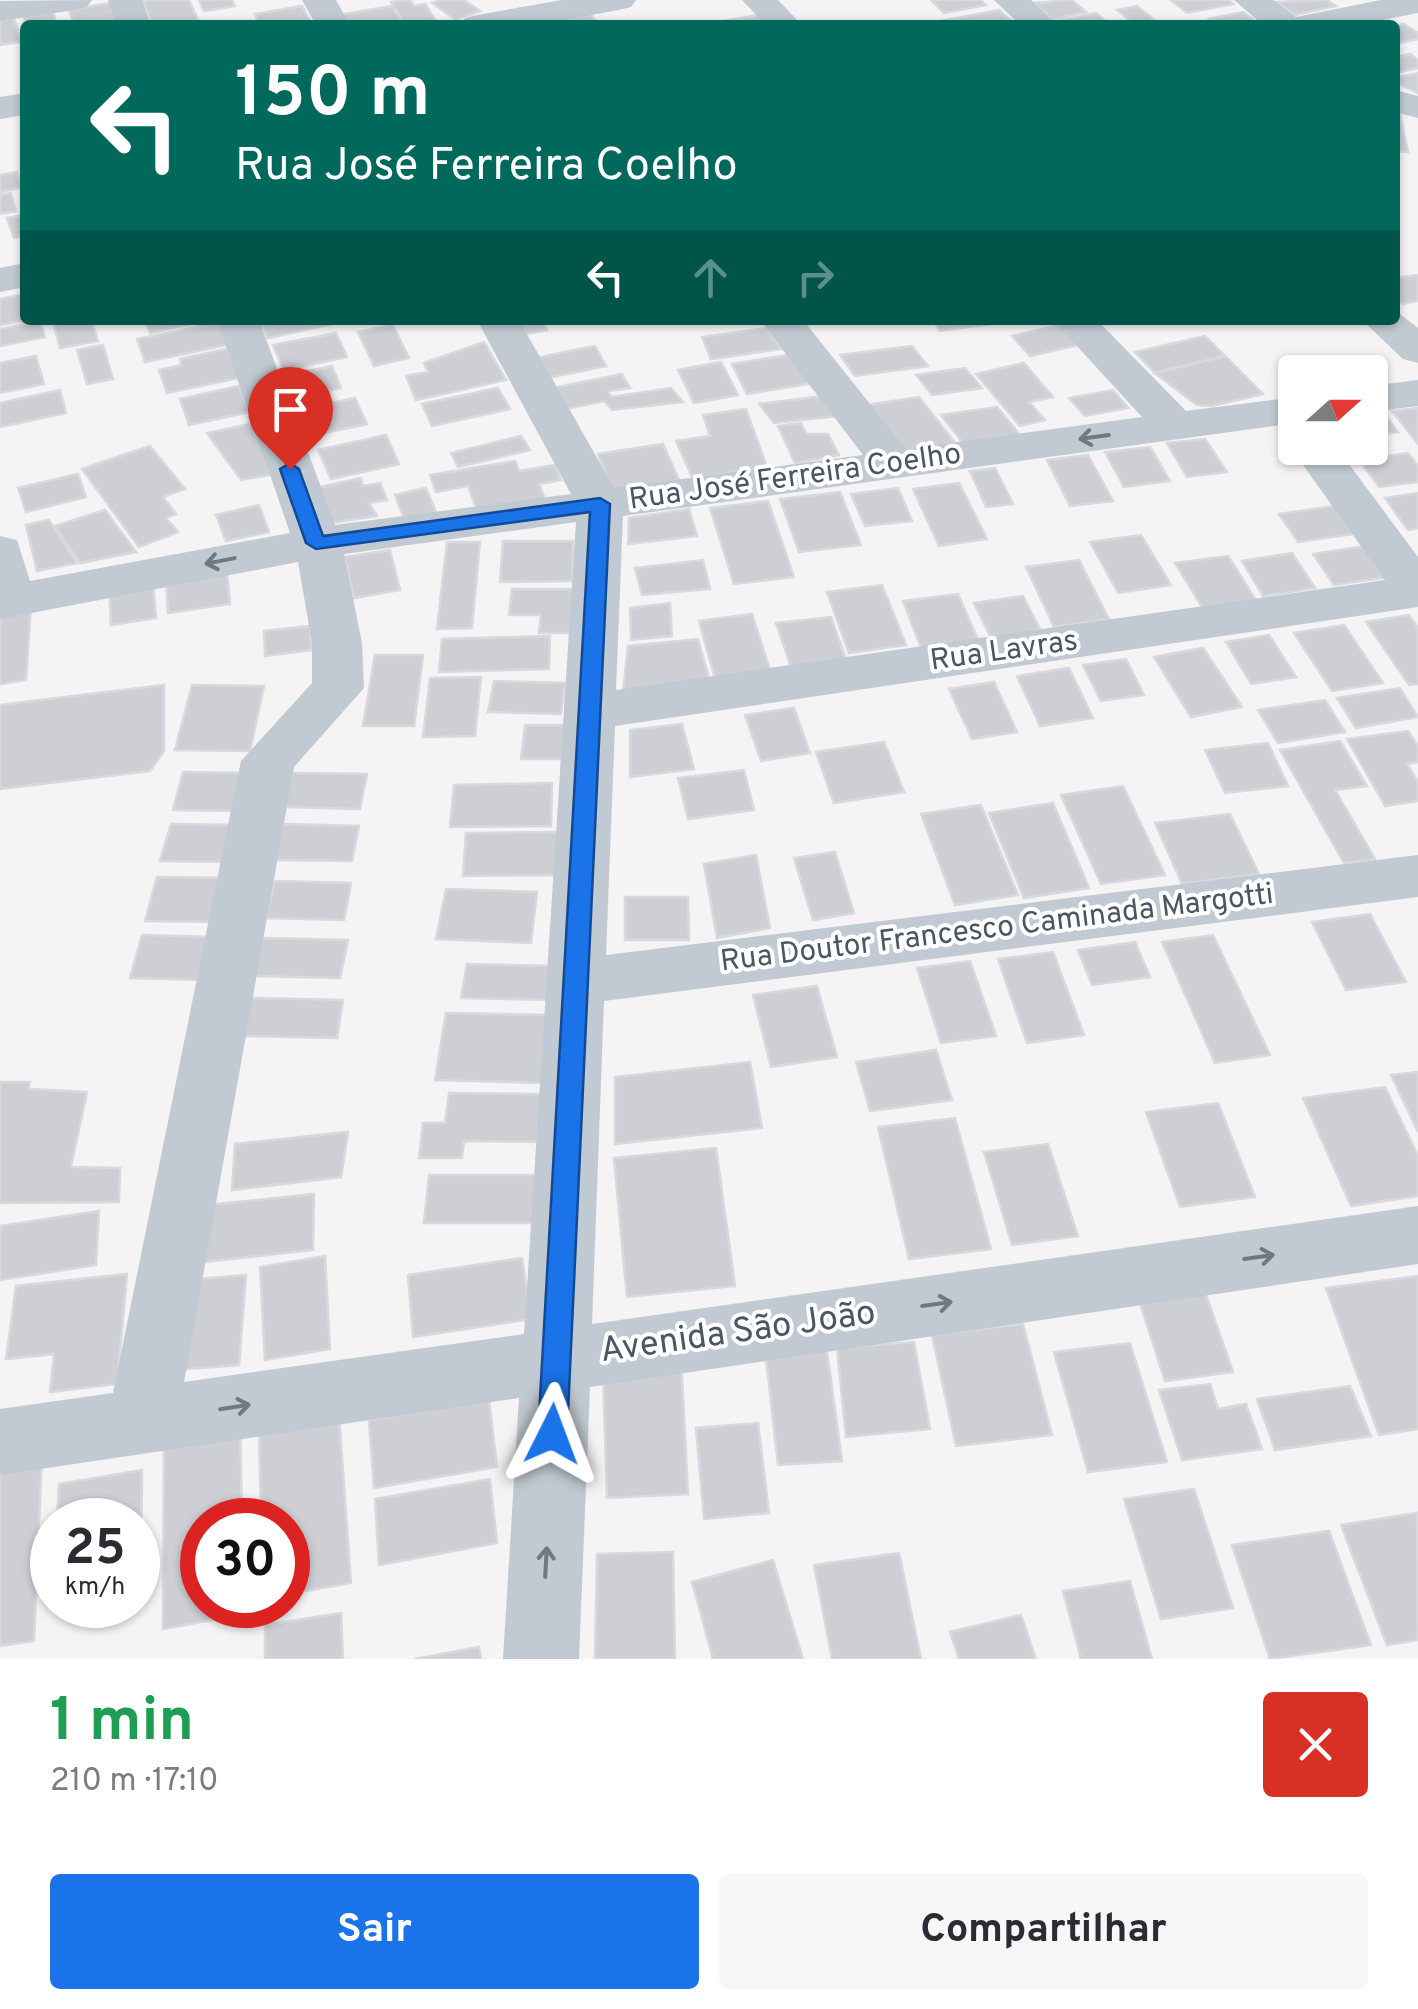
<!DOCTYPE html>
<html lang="pt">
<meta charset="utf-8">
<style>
body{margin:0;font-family:Overpass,sans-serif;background:#f7f7f7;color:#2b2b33;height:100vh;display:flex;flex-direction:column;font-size:38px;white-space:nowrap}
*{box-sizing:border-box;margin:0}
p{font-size:32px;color:#7c7c81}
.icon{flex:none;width:55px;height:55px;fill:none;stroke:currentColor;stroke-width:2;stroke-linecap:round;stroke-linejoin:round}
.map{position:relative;height:1659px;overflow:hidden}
.details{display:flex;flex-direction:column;background:#fff;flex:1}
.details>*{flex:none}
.guide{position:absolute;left:20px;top:20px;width:1380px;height:305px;border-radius:10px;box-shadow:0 2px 8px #0004;background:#00695c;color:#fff;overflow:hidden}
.needle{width:65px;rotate:69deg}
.tools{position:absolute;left:1278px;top:355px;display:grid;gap:20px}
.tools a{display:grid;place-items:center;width:110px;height:110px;border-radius:10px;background:#fff;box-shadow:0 2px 8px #0004;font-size:50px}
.speed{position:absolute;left:30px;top:1498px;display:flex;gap:20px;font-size:50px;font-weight:700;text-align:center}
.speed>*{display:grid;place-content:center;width:130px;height:130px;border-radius:50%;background:#fff;box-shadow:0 2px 8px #0004;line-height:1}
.speed small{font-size:25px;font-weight:400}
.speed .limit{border:15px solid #d22;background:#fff;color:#111}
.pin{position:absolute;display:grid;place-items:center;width:85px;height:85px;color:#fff;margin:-102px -42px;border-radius:50% 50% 50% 0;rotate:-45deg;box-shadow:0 0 10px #0007}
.pin .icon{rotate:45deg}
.me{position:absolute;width:110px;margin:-55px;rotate:3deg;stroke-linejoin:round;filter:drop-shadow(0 0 8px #0008)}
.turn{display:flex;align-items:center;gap:35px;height:210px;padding:0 50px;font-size:45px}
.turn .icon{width:130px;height:130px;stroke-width:2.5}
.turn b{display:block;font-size:70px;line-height:85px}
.lanes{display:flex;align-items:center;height:95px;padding:0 50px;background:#0003;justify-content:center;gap:50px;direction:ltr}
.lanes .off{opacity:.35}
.round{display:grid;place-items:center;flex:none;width:105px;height:105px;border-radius:10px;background:#f7f7f7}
.headline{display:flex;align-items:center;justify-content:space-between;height:170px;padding:0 50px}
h1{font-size:60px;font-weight:700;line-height:75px;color:#1e9e55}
.action{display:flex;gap:20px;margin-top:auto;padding:20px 50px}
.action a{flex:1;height:115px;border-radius:10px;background:#1a73e8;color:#fff;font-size:40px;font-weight:700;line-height:115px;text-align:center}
.action a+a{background:#f7f7f7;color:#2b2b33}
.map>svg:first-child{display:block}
.building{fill:#cdcfd5;stroke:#d7d9de;stroke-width:2.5}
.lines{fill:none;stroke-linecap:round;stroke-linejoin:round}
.minor{fill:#c1cad2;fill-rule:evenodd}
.oneway{stroke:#6e7983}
.route{fill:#1a73e8;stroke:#114b97;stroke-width:2.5}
.labels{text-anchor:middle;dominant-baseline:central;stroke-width:8;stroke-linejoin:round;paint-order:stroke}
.street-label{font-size:30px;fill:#4a5661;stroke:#fff}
.near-street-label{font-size:35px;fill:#4a5661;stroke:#fff}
</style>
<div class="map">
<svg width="1418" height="1659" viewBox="0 0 1418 1659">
<rect width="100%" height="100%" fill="#f5f3f3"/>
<g class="building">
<polygon points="143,0 189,0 200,25 153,25"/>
<polygon points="199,0 232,0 235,6 204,11"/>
<polygon points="410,0 414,6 425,4 437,23 406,25 391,2"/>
<polygon points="441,0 464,0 480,11 455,19 432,3"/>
<polygon points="931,0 980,0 986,5 944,13"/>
<polygon points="1072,0 1086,12 1052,19 1034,3"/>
<polygon points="1171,0 1228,0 1233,4 1187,13"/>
<polygon points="1327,0 1336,6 1294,15 1277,2"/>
<polygon points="111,3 118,22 74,25 69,10"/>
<polygon points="302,6 311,23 260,25 255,14"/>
<polygon points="392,6 403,25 346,25 340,15"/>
<polygon points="1137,6 1157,22 1136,25 1117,10"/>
<polygon points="999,10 1015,24 944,25 940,21"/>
<polygon points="53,12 57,25 26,25 24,17"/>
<polygon points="589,12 599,25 546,25 543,20"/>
<polygon points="1243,12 1260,25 1217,25 1209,19"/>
<polygon points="1096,13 1110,25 1057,21"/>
<polygon points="763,14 773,25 706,24"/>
<polygon points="14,18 21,42 0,45 0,20"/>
<polygon points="1404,24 1418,33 1418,39 1400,43 1395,39 1395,26"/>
<polygon points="1410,54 1418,60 1418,68 1395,73 1395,57"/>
<polygon points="1418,73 1418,93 1395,82 1395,78"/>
<polygon points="1395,115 1400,115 1408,152 1395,151"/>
<polygon points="17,172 21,188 0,192 0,175"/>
<polygon points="11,193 16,211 0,214 0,195"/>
<polygon points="25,215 25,236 14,238 7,218"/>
<polygon points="1418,275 1418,301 1402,304 1395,297 1395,278"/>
<polygon points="25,294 28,320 0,325 0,299"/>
<polygon points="91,320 98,341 60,348 53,322"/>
<polygon points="145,320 211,320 150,333"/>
<polygon points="260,320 346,320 346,321 268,338"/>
<polygon points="517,320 542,320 547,330 525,334"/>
<polygon points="933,320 1020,320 940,331"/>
<polygon points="40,321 45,337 0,346 0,329"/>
<polygon points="222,322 231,344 145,362 137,339"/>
<polygon points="393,325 409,358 374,366 358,332"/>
<polygon points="1060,325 1078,345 1030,356 1012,336"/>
<polygon points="767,328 781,349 711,359 702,337"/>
<polygon points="336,333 347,357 284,370 273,345"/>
<polygon points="1205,336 1225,356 1155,373 1135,352"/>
<polygon points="484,342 506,380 416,400 406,376 428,372 424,363"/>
<polygon points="103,345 113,379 87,384 77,350"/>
<polygon points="595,346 606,366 547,378 536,358"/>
<polygon points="912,346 928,366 855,376 840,355"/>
<polygon points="231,348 243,377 167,393 159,370 182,365 180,359"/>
<polygon points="793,354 813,383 747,394 732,364"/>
<polygon points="36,356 44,384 0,393 0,363"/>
<polygon points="1225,356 1263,394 1212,406 1197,405 1155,373"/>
<polygon points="721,362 738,395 694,403 678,370"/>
<polygon points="1024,363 1053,397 1029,402 1045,420 1020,426 976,374"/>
<polygon points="332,366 341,388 290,399 281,377"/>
<polygon points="965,368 982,388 932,395 916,375"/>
<polygon points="622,374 630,388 608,391 611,397 671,388 683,402 612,410 604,401 565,409 554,388"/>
<polygon points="239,386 249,412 189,425 180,399"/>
<polygon points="498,388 510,409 432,426 422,404"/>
<polygon points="60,390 66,413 0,427 0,403"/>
<polygon points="1113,390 1128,408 1085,416 1069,398"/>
<polygon points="823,396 839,416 774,423 759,404"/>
<polygon points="919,397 956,444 902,452 867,405"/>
<polygon points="355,398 367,424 310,436 299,410"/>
<polygon points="997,407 1020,435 963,443 941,415"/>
<polygon points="1418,408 1418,444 1392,411"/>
<polygon points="746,409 767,467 693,479 676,441 710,436 703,415"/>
<polygon points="1384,413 1398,432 1370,436 1370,415"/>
<polygon points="255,423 274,474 241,480 207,433"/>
<polygon points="801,423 806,434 828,434 839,455 795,463 778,426"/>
<polygon points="386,435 399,464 331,479 318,450"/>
<polygon points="521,436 530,450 458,467 451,453"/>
<polygon points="1205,439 1227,472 1187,477 1167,443"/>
<polygon points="663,444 679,480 612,491 598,454"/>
<polygon points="150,446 185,489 163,497 176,514 166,518 178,532 139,547 82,469"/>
<polygon points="1150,447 1170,481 1124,487 1105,452"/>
<polygon points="1408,453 1418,466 1418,482 1379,487 1359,460"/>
<polygon points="1088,455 1113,501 1070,506 1047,460"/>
<polygon points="515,461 519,471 555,465 561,480 539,484 545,499 477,511 468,486 436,492 430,475"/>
<polygon points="995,468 1013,504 986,507 970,471"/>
<polygon points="78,474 86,497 26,512 18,488"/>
<polygon points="361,478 363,486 380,483 387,500 369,503 377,516 330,523 316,488"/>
<polygon points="959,483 987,539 939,546 913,489"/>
<polygon points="426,488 436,512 404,519 395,495"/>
<polygon points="898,488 912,521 865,526 851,494"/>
<polygon points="840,492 861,545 799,552 780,499"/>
<polygon points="1418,493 1418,528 1408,530 1385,498"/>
<polygon points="768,501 794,577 734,584 710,508"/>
<polygon points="259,505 269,532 226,541 216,515"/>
<polygon points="1334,506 1353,534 1298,542 1279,514"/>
<polygon points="689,509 697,536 628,544 629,518"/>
<polygon points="105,510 136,552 80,563 55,526"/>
<polygon points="49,520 77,563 37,571 26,525"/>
<polygon points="1141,535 1171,585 1118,593 1090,542"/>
<polygon points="503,541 573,541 572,581 500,582"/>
<polygon points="447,542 480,542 472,628 437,629"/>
<polygon points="1366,546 1388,577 1334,585 1313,554"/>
<polygon points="390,550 400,590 354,598 345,557"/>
<polygon points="1292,553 1315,588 1263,596 1242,561"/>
<polygon points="1228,556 1256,600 1203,609 1175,563"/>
<polygon points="703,560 710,589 642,595 635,568"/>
<polygon points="1079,560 1109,619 1054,627 1026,567"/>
<polygon points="227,572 230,604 168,613 166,580"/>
<polygon points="153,580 156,618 111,625 109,587"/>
<polygon points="882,585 906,645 849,653 827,592"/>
<polygon points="512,589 578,589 588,633 539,633 541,615 509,615"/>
<polygon points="958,594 979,642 922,650 903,601"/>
<polygon points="1023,596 1041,631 991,638 974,603"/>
<polygon points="670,603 672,636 631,640 630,608"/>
<polygon points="31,605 26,680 0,684 0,609"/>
<polygon points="752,614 770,670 715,678 699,621"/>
<polygon points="1409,615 1418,628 1418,684 1409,685 1366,622"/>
<polygon points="831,617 847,663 792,670 776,623"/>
<polygon points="1344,625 1383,683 1332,691 1294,633"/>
<polygon points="310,626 311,650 265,656 264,631"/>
<polygon points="1269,635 1296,677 1251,684 1226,642"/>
<polygon points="550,636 549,669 439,672 442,639"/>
<polygon points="698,639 710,682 623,692 628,646"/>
<polygon points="1203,648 1242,707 1191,717 1154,657"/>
<polygon points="375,655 423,655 414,726 363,726"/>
<polygon points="1126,659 1144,695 1101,701 1083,665"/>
<polygon points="1069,668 1093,718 1040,726 1017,676"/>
<polygon points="481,677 475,736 423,737 430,678"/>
<polygon points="494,681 565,683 561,714 488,712"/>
<polygon points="994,682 1017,732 972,739 949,689"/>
<polygon points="164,685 164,751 150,771 0,789 0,705"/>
<polygon points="192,685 264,686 250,751 175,750"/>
<polygon points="1400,688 1418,717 1356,728 1337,698"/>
<polygon points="1325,700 1345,732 1278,743 1258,710"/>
<polygon points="794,708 810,753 761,761 745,715"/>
<polygon points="682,724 694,769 630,777 630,730"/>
<polygon points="525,725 568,725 566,759 521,759"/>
<polygon points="1408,731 1418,746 1418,762 1407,764 1418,782 1418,801 1385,806 1347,739"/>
<polygon points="1340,741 1367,786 1335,790 1375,859 1344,863 1280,750"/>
<polygon points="884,742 904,792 834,803 816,752"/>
<polygon points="1268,743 1288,786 1225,793 1205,750"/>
<polygon points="744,770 754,810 688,819 678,778"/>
<polygon points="183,772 252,773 243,811 173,810"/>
<polygon points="292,773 367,774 360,809 284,807"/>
<polygon points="552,783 551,826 450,827 454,785"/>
<polygon points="1123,786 1165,875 1101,884 1061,795"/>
<polygon points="1053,803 1089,888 1024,898 989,813"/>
<polygon points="981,805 1018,895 955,905 921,814"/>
<polygon points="1230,814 1259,874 1182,884 1155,823"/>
<polygon points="171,824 241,825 231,862 160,861"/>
<polygon points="283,824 359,826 352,861 275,860"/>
<polygon points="562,832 560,875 463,876 466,833"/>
<polygon points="835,852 854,913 813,920 794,858"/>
<polygon points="756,855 770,928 717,938 704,864"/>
<polygon points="157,877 227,878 216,922 145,921"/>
<polygon points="275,881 351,883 344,920 266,918"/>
<polygon points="446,889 537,892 531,943 436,939"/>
<polygon points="625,897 688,897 689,940 625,940"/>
<polygon points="1370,914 1406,982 1346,990 1312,922"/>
<polygon points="142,935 215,937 204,980 130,978"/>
<polygon points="1213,935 1270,1055 1215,1063 1162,942"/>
<polygon points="263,938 348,940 340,978 254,976"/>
<polygon points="1135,942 1150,977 1092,985 1078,950"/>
<polygon points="1053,952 1084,1035 1027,1043 998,959"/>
<polygon points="970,961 996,1036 941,1043 917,968"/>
<polygon points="467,964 556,966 552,1000 461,998"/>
<polygon points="817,986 837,1057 771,1067 753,995"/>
<polygon points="251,998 343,1000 337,1038 242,1036"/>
<polygon points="446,1013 549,1015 542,1083 435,1080"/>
<polygon points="936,1050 952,1100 870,1111 856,1062"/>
<polygon points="750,1062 762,1128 615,1144 615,1077"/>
<polygon points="1418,1072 1418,1132 1391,1075"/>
<polygon points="0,1082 30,1082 28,1089 87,1092 71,1167 120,1168 119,1202 0,1203"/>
<polygon points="1385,1087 1418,1156 1418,1196 1351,1206 1303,1098"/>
<polygon points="449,1093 542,1094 539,1142 464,1141 462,1158 419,1158 423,1123 445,1123"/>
<polygon points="1218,1103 1255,1197 1180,1207 1146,1112"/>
<polygon points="955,1118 991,1249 909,1259 878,1127"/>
<polygon points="348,1132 341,1177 232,1190 235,1144"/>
<polygon points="1048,1144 1078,1236 1012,1245 984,1152"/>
<polygon points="716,1148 735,1286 627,1297 614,1158"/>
<polygon points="429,1175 539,1175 536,1223 424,1223"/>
<polygon points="314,1194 313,1250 186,1264 190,1207"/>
<polygon points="99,1211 96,1265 0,1280 0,1226"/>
<polygon points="325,1256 330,1349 265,1360 260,1267"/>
<polygon points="522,1258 531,1319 413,1337 408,1275"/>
<polygon points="127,1274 117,1384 50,1392 54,1354 6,1359 16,1286"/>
<polygon points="246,1275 239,1365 175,1370 185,1280"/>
<polygon points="1418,1276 1418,1429 1379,1435 1326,1288"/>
<polygon points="1202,1283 1233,1372 1165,1381 1136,1291"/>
<polygon points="1023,1324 1052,1435 956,1446 932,1335"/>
<polygon points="914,1342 930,1429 846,1437 837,1348"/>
<polygon points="1130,1343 1167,1462 1088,1472 1054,1352"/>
<polygon points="826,1344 842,1461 778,1465 765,1349"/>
<polygon points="681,1358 688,1494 607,1498 603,1373"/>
<polygon points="1210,1384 1218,1409 1246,1404 1262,1449 1182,1460 1159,1390"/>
<polygon points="1350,1386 1371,1436 1275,1450 1257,1399"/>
<polygon points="489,1400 497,1467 374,1488 369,1420"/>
<polygon points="339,1415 351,1583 288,1594 288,1520 261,1520 259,1429"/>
<polygon points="758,1423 769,1513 704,1519 696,1428"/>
<polygon points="240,1424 242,1520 202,1520 202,1605 244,1605 245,1614 163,1629 164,1438"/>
<polygon points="42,1454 34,1641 0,1646 0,1461"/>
<polygon points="142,1470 141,1585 138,1586 138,1520 57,1520 59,1484"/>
<polygon points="490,1479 497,1543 379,1565 375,1499"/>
<polygon points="1194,1489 1233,1608 1161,1619 1124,1499"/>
<polygon points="1417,1513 1418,1640 1387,1645 1341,1525"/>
<polygon points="1329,1531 1371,1645 1270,1659 1232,1545"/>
<polygon points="673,1552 675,1659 595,1659 597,1554"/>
<polygon points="899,1553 921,1659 832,1659 814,1565"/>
<polygon points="773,1560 803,1659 713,1659 692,1582"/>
<polygon points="1130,1581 1152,1659 1081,1659 1063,1591"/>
<polygon points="341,1613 343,1659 265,1659 265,1625"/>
<polygon points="1021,1615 1036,1659 959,1659 950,1632"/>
<polygon points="479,1647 481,1659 415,1659"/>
</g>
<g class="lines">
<g class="minor">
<polygon points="92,0 87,7 75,10 0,21 0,1"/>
<polygon points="108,0 142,0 151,25 117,25"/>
<polygon points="302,0 336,0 350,25 316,25"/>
<polygon points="562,0 636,0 631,7 619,10 535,25 460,25 465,18 477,15"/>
<polygon points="742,0 778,0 802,25 766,25"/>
<polygon points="994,0 1031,0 1057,25 1020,25"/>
<polygon points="1234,0 1273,0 1296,17 1381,0 1418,0 1418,13 1357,25 1263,25"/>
<polygon points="1395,90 1418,96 1418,118 1395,112"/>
<polygon points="25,93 25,115 0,119 0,97"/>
<polygon points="25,263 25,287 0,292 0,268"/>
<polygon points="1395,310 1418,328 1418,363 1403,359 1362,320 1395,320"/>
<path d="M217 320H259L335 525 571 494 477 320H519L614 488 863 455 760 320H803L906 449 1142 417 1053 320H1097L1186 411 1295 397V423L623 516 616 690 1385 580 1291 448 1295 443V448H1337L1418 557V607L615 726 606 955 1418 855V897L604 1001 592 1324 1418 1206V1264L590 1387 579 1659H503L519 1398 0 1475V1409L113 1393 241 761 312 683V643L298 562 0 619V536L17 540 30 581 290 533ZM576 522 524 1334 184 1382 294 767 364 688 362 643 344 554Z"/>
<polygon points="1418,380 1418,406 1370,412 1370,386"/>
</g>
</g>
<defs><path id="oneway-shaft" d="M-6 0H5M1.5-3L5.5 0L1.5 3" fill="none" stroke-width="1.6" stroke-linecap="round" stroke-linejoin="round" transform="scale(2.5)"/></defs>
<g class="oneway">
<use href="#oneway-shaft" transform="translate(1094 437) rotate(172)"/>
<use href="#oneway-shaft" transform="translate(220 561) rotate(169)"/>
<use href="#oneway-shaft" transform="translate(1259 1257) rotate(-8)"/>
<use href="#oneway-shaft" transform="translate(937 1304) rotate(-8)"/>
<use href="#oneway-shaft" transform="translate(235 1407) rotate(-9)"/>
<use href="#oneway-shaft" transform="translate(546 1562) rotate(-87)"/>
</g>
<polygon class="route" points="290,463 299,469 323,536 600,498 610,504 567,1434 563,1443 552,1448 542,1443 538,1434 590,512 316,549 306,543 280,469"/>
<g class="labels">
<g class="street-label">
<text transform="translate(795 478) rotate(-8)">Rua José Ferreira Coelho</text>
<text transform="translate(1004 652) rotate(-8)">Rua Lavras</text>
<text transform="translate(997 929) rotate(-7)">Rua Doutor Francesco Caminada Margotti</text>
</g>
<g class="near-street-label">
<text transform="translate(738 1333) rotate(-8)">Avenida São João</text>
</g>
</g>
</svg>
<div class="tools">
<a><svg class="needle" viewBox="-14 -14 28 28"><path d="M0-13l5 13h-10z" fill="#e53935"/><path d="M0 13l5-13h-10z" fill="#7c7c81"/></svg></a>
</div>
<div class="speed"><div>25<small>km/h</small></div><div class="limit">30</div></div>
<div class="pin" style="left:290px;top:469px;background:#d93025"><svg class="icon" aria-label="arrive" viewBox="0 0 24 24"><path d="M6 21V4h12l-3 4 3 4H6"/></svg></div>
<svg class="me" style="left:552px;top:1434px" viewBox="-20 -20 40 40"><path d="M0-17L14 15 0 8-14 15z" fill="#1a73e8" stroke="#fff" stroke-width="4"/></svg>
<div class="guide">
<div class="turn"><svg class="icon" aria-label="left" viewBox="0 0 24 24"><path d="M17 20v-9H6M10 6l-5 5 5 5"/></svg><div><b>150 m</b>Rua José Ferreira Coelho</div></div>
<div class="lanes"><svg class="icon" aria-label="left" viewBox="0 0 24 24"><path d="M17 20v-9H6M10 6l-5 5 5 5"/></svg><svg class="icon off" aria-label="ahead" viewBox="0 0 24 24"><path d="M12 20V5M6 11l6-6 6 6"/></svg><svg class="icon off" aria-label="right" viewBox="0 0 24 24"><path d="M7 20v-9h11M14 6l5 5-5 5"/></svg></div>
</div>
</div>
<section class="details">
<div class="headline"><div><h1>1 min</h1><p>210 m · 17:10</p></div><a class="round" style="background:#d93025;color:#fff"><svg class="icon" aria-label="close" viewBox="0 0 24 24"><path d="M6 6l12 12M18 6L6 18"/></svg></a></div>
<div class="action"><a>Sair</a><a>Compartilhar</a></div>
</section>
